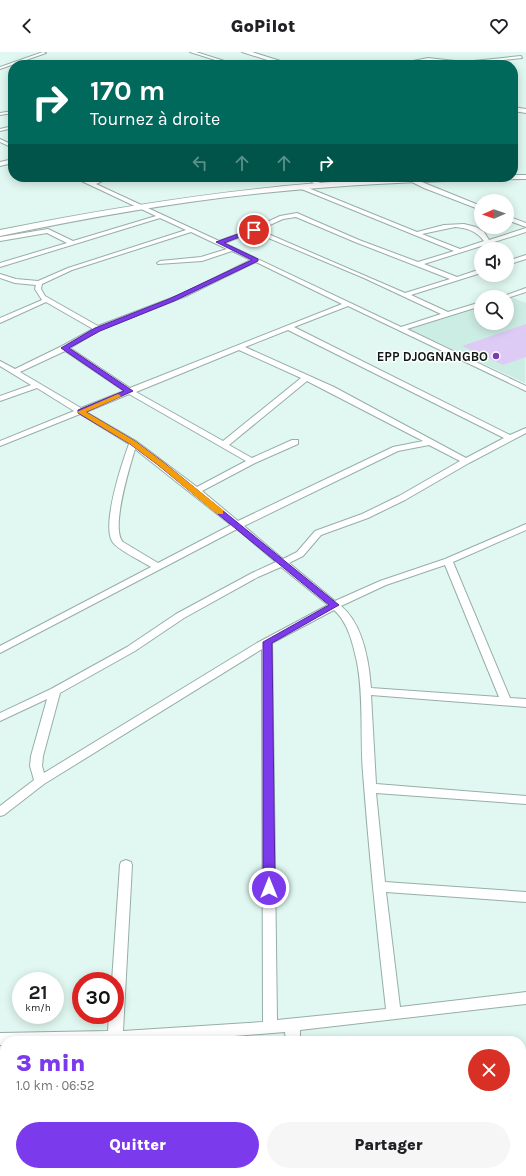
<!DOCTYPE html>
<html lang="fr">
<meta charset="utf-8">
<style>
body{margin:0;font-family:Karla,sans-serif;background:#f6f6f6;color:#202124;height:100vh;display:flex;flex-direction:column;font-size:15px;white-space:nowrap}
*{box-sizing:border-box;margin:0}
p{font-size:13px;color:#757577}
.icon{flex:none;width:22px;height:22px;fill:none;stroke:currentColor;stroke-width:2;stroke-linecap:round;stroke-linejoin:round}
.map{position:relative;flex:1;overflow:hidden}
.panel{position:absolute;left:0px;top:984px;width:526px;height:140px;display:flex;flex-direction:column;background:#fff;border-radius:16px 16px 0 0;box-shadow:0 2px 10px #0003}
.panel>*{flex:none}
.top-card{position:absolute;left:8px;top:8px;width:510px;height:122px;border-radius:16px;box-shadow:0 2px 10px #0003;background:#00695c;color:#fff;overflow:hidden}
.needle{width:26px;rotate:268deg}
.controls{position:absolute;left:474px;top:142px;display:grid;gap:8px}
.controls a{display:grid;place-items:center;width:40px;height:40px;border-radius:50%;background:#fff;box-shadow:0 2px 10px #0003;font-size:20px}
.speed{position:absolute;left:12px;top:920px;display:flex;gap:8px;font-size:20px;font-weight:700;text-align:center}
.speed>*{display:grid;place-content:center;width:52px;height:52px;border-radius:50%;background:#fff;box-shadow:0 2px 10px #0003;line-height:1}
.speed small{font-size:10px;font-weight:400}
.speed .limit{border:6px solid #d22;background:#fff;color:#111}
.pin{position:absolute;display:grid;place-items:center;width:34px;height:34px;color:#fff;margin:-17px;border:2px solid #fff;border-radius:50%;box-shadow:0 1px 4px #0007}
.me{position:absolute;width:44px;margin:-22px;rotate:0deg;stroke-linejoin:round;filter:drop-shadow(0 0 3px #0008)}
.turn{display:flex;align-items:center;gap:14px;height:84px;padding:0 16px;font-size:18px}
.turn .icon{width:52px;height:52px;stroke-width:2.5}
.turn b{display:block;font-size:28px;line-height:34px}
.lanes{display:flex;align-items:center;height:38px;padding:0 16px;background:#0003;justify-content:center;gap:20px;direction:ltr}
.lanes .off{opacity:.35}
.round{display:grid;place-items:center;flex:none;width:42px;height:42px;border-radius:21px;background:#f6f6f6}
.headline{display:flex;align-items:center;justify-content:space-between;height:68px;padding:0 16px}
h1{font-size:24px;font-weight:800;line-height:30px;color:#7c3aed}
.primary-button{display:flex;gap:8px;margin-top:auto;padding:8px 16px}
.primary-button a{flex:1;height:46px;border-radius:24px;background:#7c3aed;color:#fff;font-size:16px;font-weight:800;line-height:46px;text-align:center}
.primary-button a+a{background:#f6f6f6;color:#202124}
header{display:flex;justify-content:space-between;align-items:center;height:52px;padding:0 16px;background:#fff;font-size:18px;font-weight:800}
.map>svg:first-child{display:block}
.built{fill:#ccede3}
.green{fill:#ddcbf5}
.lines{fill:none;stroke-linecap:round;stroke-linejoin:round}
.street-casing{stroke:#97aea7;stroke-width:2}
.secondary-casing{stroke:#97aea7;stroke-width:2}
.primary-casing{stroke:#97aea7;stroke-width:2}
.street{fill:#fff;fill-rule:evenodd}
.secondary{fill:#fff;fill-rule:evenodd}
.primary{fill:#fff;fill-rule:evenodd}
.route{fill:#7c3aed;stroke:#51269a}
.slow{fill:#f59e0b}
.poi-dot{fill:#7a3cb2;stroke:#fff;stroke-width:1.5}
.labels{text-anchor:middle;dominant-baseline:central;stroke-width:3;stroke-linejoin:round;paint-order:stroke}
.far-poi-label{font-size:13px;font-weight:bold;fill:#111a17;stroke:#fff;text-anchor:end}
</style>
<header><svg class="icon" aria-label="back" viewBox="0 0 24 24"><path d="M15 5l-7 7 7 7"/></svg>GoPilot<svg class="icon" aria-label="heart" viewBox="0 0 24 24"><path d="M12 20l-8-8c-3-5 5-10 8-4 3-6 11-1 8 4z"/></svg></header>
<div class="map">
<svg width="526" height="1124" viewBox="0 0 526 1124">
<rect width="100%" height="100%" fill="#e0f8f1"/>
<polygon class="built" points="511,245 526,251 525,331 409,277 481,254 481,271 507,271 507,246"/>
<polygon class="green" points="526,272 526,305 503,313 462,294"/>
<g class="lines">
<g class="street-casing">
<g id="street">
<polygon points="43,0 46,1 0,17 0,15"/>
<polygon points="190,0 196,0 237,13 231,13"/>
<polygon points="521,4 522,6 464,12 428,8 408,12 370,11 343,13 370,9 408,10 428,6 464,10"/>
<polygon points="13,59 13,61 0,63 0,61"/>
<polygon points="13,74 13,76 0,79 0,77"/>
<polygon points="0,87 13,93 13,96 0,90"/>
<polygon points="13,107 13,111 0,114 0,110"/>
<path d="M73 125H80L92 130 104 125H111L96 132 219 189 252 177 280 164 297 161 359 188 418 210 454 199 299 136 298 135 301 133 417 180 444 173 464 172 476 175 484 180 489 188 526 176V180L424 212 457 225 481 217V221L411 243 448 260 481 250V254L407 277 526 334V339L348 254 294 275 510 383 526 376V381L469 411 405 448 368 466 321 483 303 504 289 511 335 549 380 529 445 507 526 472V478L453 510 510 646 526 647V655L371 643 376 732 526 744V752L376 741 385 830 526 840V850L386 840 400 955 526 940V952L300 978V989H286L285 980 172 989H5V993H0V981L108 979 109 963H115V929H112L120 813 121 810 126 808 131 810 132 813 123 979 263 970 262 597 44 732 4 763 0 764V754L34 728 30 714 31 704 47 647 0 669V661L51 637 127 595 176 562 252 521 276 510 237 477 0 601V594L151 515C142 509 117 498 112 489 102 471 122 411 129 392L80 362 0 394V389L74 359 37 336 0 349V344L31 333 0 314V309L15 317 62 294 93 277 46 250 0 271V266L42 248 35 237 36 233 15 231 0 226V222L16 227 38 229 68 216 186 178 160 166 0 215V211L67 191 47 181 0 189V185L48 177 73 189 156 164ZM296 165 355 190 450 227 405 241 259 178 283 167ZM455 175C468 176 476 179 484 189L460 197 422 182ZM191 180 227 197 201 205 160 209 157 211 158 212 202 209 232 199 251 208 182 242 98 274 45 244 41 237 42 232 72 218ZM254 180 364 226 441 262 401 275 224 191ZM256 210 342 252 130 336 70 296 100 278 186 244ZM288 278 504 386 466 406 334 335 245 295ZM239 298 301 326 223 389 136 340ZM65 299 124 339 81 356 20 320ZM307 329 423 389 393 395 238 469 202 439 255 411 298 392V388H292L252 406 229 393ZM129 342 246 409 197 435 136 389 86 360ZM429 393 460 409 399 444 362 462 315 479 297 500 283 507 244 474 398 399ZM135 397 231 473 158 511 123 490C110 477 130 414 135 397ZM445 513 499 645 371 636C369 609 363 572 341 554L386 533ZM281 515 328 553 257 591 44 721 42 714 43 704 60 641 135 599 184 566 258 525ZM334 558C348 570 353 592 357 610 364 646 360 684 363 721 369 800 377 878 386 957L277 968 272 591Z"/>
<polygon points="304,125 311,125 323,133 318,134"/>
<polygon points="412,126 481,154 481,158 424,136 410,129 409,128"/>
<polygon points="507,164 526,171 526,175 507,168"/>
<polygon points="526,203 526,207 507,213 507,209"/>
<polygon points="526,236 526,240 507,246 501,245"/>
<polygon points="521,1097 526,1098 526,1112 521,1111"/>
<rect x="291" y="1119" width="16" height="5"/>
</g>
</g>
<g class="secondary-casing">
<path id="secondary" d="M513 123H526V127C438 128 351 132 263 141 174 150 87 166 0 184V178C130 152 262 132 395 126 434 124 474 125 513 125Z"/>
</g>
<g class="primary-casing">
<g id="primary">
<polygon points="242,0 252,0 293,13 283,13"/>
<polygon points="513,55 526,57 526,61 513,59"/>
</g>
</g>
<use href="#street" class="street"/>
<use href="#secondary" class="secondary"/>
<use href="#primary" class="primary"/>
</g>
<polygon class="route" points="252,177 257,178 224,191 258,207 258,209 174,249 100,279 69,296 133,339 86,360 135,389 163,410 339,553 272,591 275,836 273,839 269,840 265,839 263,836 263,590 329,553 158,413 130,392 78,361 78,358 124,339 61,296 95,276 169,247 252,208 216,190"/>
<polygon class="slow" points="118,342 121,344 120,345 86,360 135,389 163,410 223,458 223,462 217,462 158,413 130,392 77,360"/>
<circle class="poi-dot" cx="496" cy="304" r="4"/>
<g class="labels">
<g class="far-poi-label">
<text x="488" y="304">EPP DJOGNANGBO</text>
</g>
</g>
</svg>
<div class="controls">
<a><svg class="needle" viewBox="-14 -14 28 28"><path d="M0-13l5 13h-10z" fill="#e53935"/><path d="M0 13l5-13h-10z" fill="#757577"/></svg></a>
<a><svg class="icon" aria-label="sound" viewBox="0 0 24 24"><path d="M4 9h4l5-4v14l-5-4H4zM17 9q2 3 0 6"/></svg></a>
<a><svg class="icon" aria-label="search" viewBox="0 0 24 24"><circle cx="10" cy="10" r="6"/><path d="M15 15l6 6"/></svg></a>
</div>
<div class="speed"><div>21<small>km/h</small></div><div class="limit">30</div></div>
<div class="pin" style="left:254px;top:178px;background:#d93025"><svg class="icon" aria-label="arrive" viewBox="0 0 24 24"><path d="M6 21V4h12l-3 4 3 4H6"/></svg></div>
<svg class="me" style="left:269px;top:836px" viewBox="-20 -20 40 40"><circle r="17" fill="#7c3aed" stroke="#fff" stroke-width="3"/><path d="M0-11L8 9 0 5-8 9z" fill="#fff"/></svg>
<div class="top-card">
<div class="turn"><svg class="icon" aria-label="right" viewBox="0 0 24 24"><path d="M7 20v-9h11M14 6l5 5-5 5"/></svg><div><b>170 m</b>Tournez à droite</div></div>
<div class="lanes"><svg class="icon off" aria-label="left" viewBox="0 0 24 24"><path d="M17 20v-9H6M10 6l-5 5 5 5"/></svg><svg class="icon off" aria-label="ahead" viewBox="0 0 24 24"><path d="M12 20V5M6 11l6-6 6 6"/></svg><svg class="icon off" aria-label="ahead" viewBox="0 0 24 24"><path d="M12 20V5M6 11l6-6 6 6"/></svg><svg class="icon" aria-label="right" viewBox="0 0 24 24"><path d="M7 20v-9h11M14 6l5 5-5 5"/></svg></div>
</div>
<section class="panel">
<div class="headline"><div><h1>3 min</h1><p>1.0 km · 06:52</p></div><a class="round" style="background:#d93025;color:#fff"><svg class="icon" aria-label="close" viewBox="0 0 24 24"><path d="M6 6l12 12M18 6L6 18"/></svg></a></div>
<div class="primary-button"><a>Quitter</a><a>Partager</a></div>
</section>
</div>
